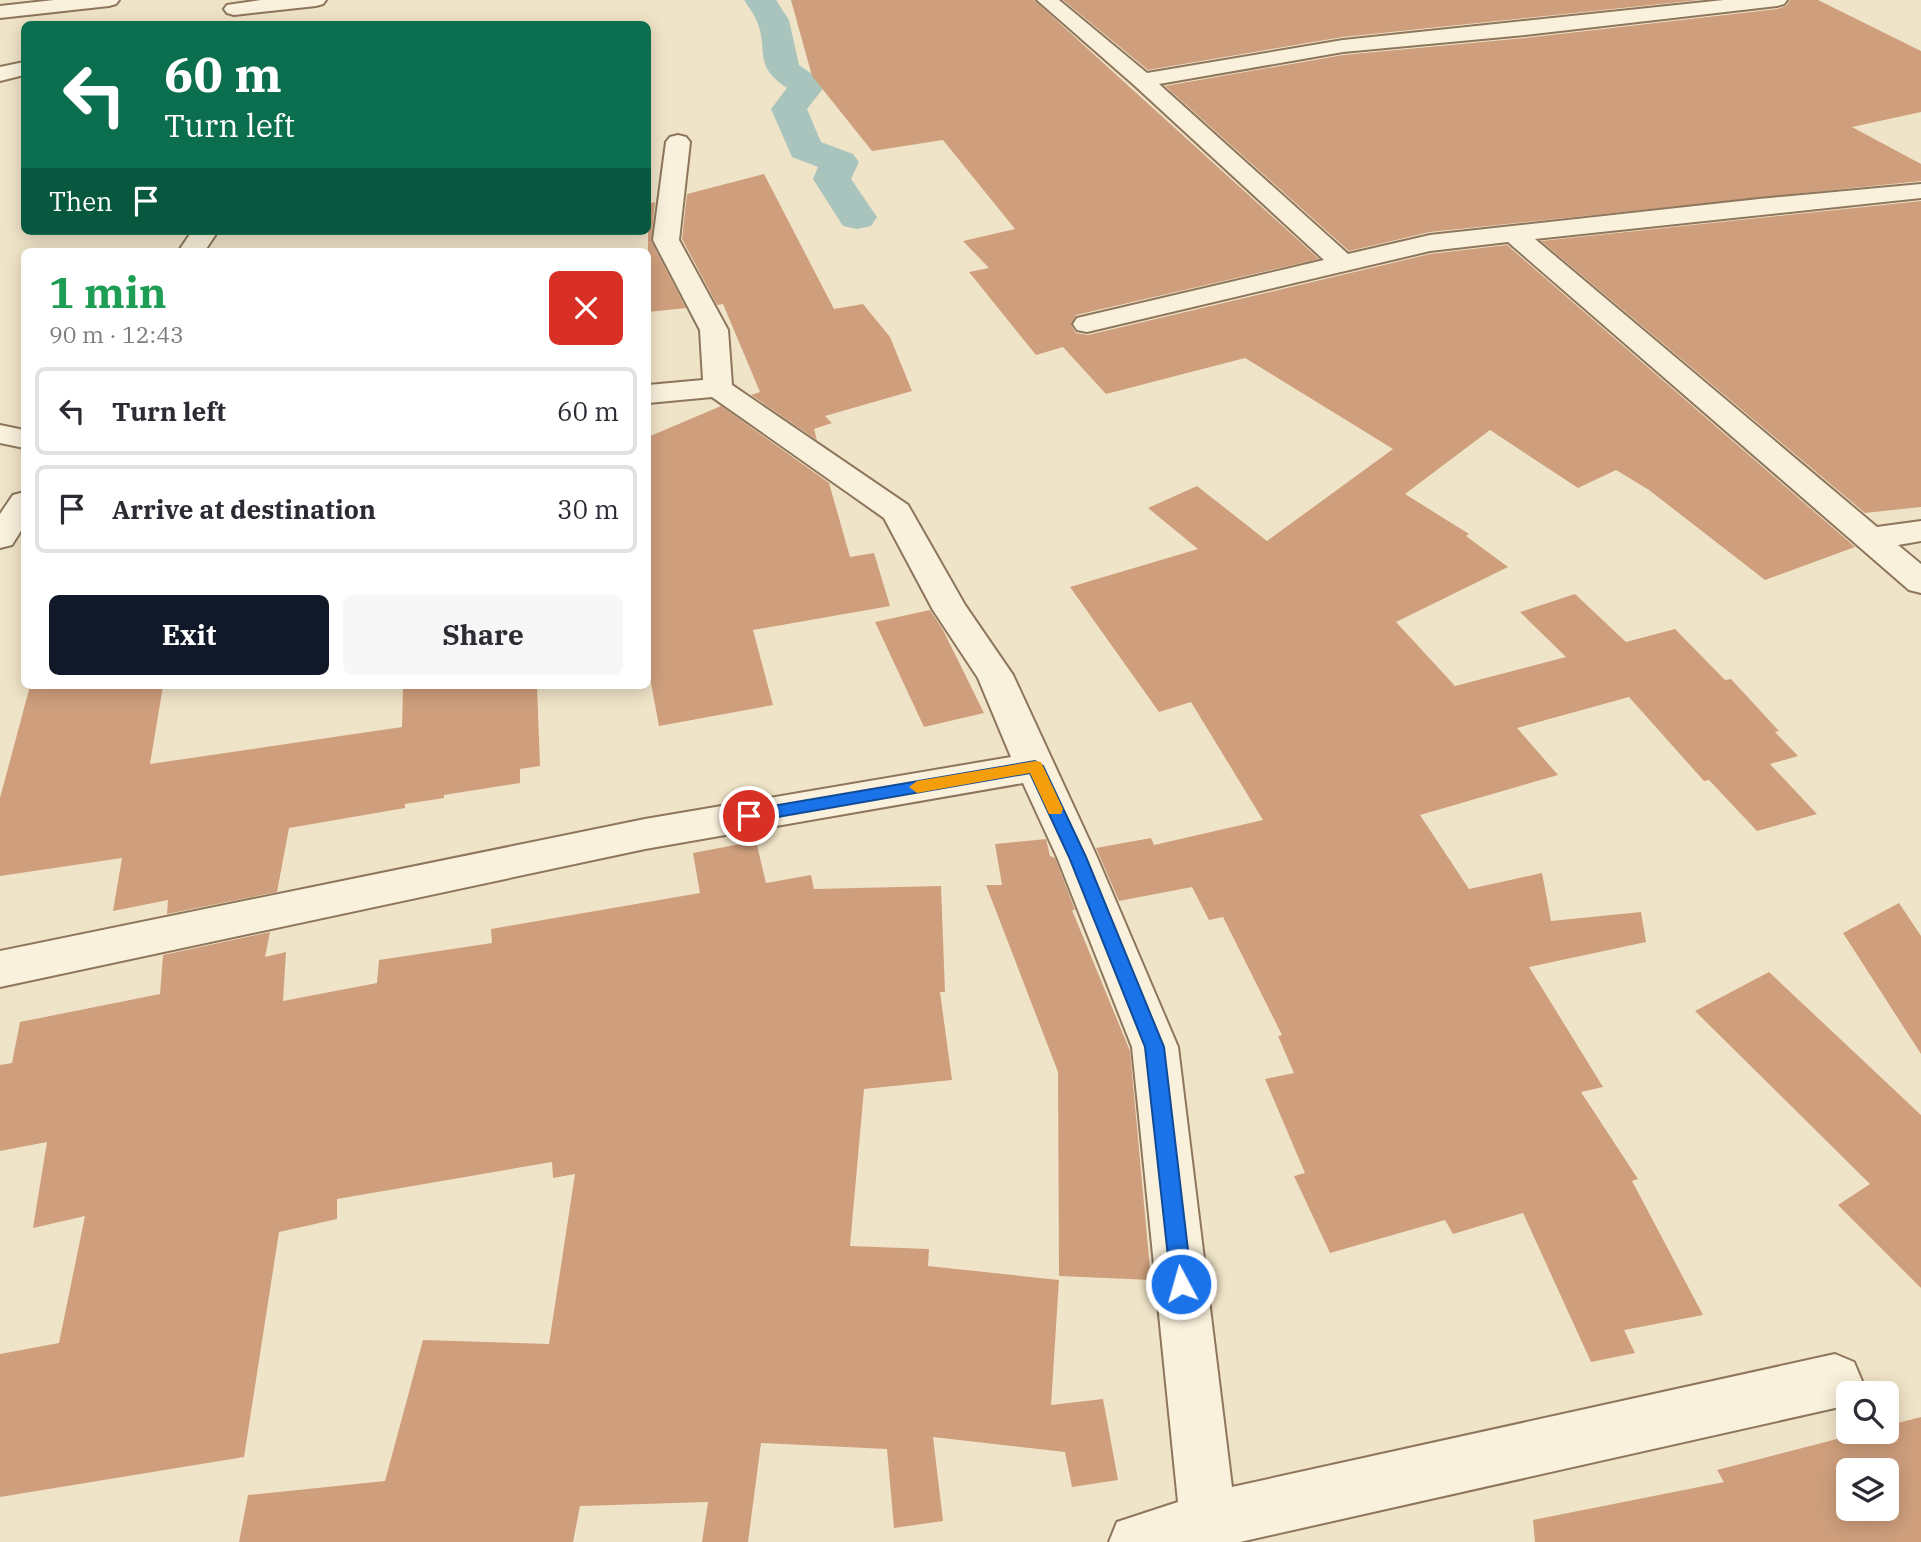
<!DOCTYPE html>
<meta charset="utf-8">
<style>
body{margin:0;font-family:"IBM Plex Serif",serif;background:#f7f7f7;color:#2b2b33;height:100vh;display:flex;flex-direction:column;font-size:26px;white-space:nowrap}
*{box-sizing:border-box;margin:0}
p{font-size:23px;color:#7c7c81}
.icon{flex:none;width:38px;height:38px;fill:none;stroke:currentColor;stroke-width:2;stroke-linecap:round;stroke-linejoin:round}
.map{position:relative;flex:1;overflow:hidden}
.panel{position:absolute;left:21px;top:248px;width:630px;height:441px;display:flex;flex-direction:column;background:#fff;border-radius:10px;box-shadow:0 4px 18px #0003}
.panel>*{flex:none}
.guide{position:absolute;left:21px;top:21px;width:630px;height:214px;border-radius:10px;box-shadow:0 4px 18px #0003;background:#0b6e4f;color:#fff;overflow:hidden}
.buttons{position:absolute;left:1836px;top:1381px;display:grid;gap:14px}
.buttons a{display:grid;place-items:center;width:63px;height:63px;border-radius:10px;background:#fff;box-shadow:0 4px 18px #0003;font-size:35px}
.pin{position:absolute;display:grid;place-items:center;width:60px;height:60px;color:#fff;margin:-30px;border:4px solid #fff;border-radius:50%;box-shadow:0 2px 7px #0007}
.me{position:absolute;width:77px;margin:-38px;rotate:354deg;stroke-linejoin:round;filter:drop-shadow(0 0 5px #0008)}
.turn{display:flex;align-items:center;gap:24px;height:147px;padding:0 28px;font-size:32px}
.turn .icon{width:91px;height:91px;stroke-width:2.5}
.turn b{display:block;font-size:49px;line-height:60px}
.then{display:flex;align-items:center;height:66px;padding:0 28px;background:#0003;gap:14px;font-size:26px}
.round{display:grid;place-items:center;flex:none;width:74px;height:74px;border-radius:10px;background:#f7f7f7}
.summary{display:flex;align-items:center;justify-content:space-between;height:119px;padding:0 28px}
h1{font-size:42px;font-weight:800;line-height:52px;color:#1e9e55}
.primary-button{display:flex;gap:14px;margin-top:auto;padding:14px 28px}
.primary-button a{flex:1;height:80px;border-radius:10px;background:#111827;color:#fff;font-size:28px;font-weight:800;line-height:80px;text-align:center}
.primary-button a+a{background:#f7f7f7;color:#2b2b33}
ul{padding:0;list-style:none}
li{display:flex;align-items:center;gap:21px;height:88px;margin:0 14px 10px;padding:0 14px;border:4px solid #e1e1e2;border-radius:10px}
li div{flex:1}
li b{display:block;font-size:26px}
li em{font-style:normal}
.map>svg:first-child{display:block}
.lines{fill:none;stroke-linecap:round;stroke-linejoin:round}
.canal{fill:#a9c4bc;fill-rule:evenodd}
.building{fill:#cf9f7d;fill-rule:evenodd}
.minor-casing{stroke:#8d765c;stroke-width:4}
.minor{fill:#faf1dc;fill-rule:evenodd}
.route{fill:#1a73e8;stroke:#114b97;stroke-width:2}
.slow{fill:#f59e0b}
</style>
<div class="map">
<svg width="1921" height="1542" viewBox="0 0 1921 1542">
<rect width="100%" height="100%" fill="#f0e4c8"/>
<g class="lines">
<path class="canal" d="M744 0H776L789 20 799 65 819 79 825 86 807 109 821 142 853 154 859 162 851 179 877 217 871 226 857 229 843 226 813 179 818 167 792 157 771 109 787 88C751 64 770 51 756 19 753 13 748 6 744 0Z"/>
</g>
<g class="building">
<polygon points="791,0 1034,0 1319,259 1076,315 1071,325 1076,333 1088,335 1430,254 1507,245 1855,547 1765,580 1649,490 1616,470 1578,488 1490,430 1405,494 1469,534 1466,536 1508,567 1396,622 1455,686 1566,657 1520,612 1575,594 1626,642 1675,629 1725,680 1731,679 1779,731 1775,732 1798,756 1770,764 1817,814 1757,831 1709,780 1704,781 1629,697 1517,728 1558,775 1420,815 1469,889 1542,873 1551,921 1641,912 1646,942 1529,967 1603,1087 1581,1092 1638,1179 1632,1181 1703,1315 1624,1330 1635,1353 1591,1362 1523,1213 1453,1234 1445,1220 1330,1253 1294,1176 1305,1173 1265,1079 1294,1073 1278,1036 1282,1035 1223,917 1209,920 1192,887 1119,901 1096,848 1151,838 1154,845 1263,820 1191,702 1159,712 1070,587 1198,549 1148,508 1197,486 1267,541 1393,449 1245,358 1106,394 1063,347 1036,355 969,272 989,268 963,241 1015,229 943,140 872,151 812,76"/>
<polygon points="1063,0 1699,0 1343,37 1148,70"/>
<polygon points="1790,0 1818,0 1921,51 1921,112 1852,127 1921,164 1921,181 1430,232 1349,251 1165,86 1343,55 1525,38 1777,9 1786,6"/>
<polygon points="764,174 834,309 863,304 890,337 912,391 825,416 832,423 814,429 817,440 751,395 760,392 723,304 717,305 682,239 687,194"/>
<polygon points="1921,201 1921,507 1865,513 1541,241"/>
<polygon points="655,202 651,241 686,308 648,312 648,204"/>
<polygon points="721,406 829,483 850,557 874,553 890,606 753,630 773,705 659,726 648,667 648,437"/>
<polygon points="930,610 943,630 984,713 924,727 875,622"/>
<polygon points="30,686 163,686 150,764 402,727 403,686 537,686 540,766 520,769 520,783 444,795 444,798 405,804 405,808 289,828 277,892 167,914 168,900 113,911 122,858 0,876 0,798"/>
<polygon points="1046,839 1050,856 1055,858 1075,910 1072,910 1130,1051 1151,1280 1059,1276 1058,1072 986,885 1002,885 995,844"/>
<polygon points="756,841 766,883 811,875 814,889 941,886 945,992 940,992 952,1080 864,1089 850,1246 929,1249 928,1266 1059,1280 1051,1405 1103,1399 1118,1480 1072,1487 1065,1452 933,1437 943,1521 894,1528 887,1449 761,1443 748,1542 702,1542 708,1502 580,1506 573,1542 239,1542 248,1495 385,1481 423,1340 549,1344 575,1174 553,1178 552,1162 337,1199 337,1219 279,1232 244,1457 0,1497 0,1354 59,1343 85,1216 33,1228 47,1142 0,1151 0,1065 12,1063 20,1022 160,994 163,955 270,932 265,957 286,952 283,1001 377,983 379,960 492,943 491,929 700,893 693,853"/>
<polygon points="1899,903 1921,936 1921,1054 1843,933"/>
<polygon points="1769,972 1921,1115 1921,1288 1838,1205 1870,1184 1695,1011"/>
<path d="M1921 1417V1542H1535L1533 1520 1724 1482 1717 1470 1864 1432H1886V1426ZM1848 1470H1886V1508H1848Z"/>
</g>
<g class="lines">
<g class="minor-casing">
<g id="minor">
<polygon points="54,0 119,0 116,4 109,6 0,18 0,6"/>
<polygon points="261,0 326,0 323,4 316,6 234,15 227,13 224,9 227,5"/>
<polygon points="1037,0 1059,0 1147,73 1343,40 1724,0 1787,0 1784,4 1777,6 1525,35 1343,52 1159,84 1348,254 1430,235 1759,199 1921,184 1921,198 1535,239 1877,527 1921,521 1921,541 1898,545 1921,564 1921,593 1909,590 1508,242 1430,251 1087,332 1077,330 1073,324 1077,318 1324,260 1134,85"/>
<polygon points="24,62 24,75 0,81 0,67"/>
<polygon points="678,135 686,137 690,142 679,240 728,330 732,385 908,505 965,605 1013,675 1097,857 1178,1047 1232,1487 1835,1354 1854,1362 1862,1381 1857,1393 1848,1393 1848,1402 1835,1408 1240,1542 1109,1542 1117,1522 1178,1502 1132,1047 1057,857 1023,783 645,849 0,987 0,951 645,819 1011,757 978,678 933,610 884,518 712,397 648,403 648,385 703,380 700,330 653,240 666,142 670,137"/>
<polygon points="192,231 218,231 204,252 178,252"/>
<polygon points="0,425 24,430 24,448 0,443"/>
<polygon points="24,492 24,526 12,545 0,548 0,514 13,495"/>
</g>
</g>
<use href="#minor" class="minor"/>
</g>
<polygon class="route" points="1035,761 1043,766 1086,857 1164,1047 1192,1284 1189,1292 1181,1295 1174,1292 1171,1284 1145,1047 1069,857 1030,773 749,822 741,816 749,810"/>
<polygon class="slow" points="1035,761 1041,762 1063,809 1061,814 1049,814 1030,773 917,793 909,787 917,781"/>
</svg>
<div class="buttons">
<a><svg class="icon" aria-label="search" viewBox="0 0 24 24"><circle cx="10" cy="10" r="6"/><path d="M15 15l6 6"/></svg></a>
<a><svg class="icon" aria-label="layers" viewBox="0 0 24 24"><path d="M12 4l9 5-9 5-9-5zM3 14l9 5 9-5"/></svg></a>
</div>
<div class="pin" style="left:749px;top:816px;background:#d93025"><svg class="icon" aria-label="arrive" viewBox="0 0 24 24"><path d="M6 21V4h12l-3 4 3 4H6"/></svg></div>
<svg class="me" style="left:1181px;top:1284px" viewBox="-20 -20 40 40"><circle r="17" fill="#1a73e8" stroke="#fff" stroke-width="3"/><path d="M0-11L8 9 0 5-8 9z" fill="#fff"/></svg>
<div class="guide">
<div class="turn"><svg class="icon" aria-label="left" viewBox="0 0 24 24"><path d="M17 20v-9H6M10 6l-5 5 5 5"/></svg><div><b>60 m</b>Turn left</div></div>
<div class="then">Then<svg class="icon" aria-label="arrive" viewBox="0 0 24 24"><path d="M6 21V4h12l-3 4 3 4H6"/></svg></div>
</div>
<section class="panel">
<div class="summary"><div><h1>1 min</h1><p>90 m · 12:43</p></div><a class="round" style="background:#d93025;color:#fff"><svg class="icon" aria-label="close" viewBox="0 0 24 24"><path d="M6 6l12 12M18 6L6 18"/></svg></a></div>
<ul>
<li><svg class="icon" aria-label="left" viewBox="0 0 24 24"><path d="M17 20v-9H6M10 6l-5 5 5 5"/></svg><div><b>Turn left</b></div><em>60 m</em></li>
<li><svg class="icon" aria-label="arrive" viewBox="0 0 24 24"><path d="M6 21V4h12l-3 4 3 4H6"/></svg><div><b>Arrive at destination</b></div><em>30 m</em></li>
</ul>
<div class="primary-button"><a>Exit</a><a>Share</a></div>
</section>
</div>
